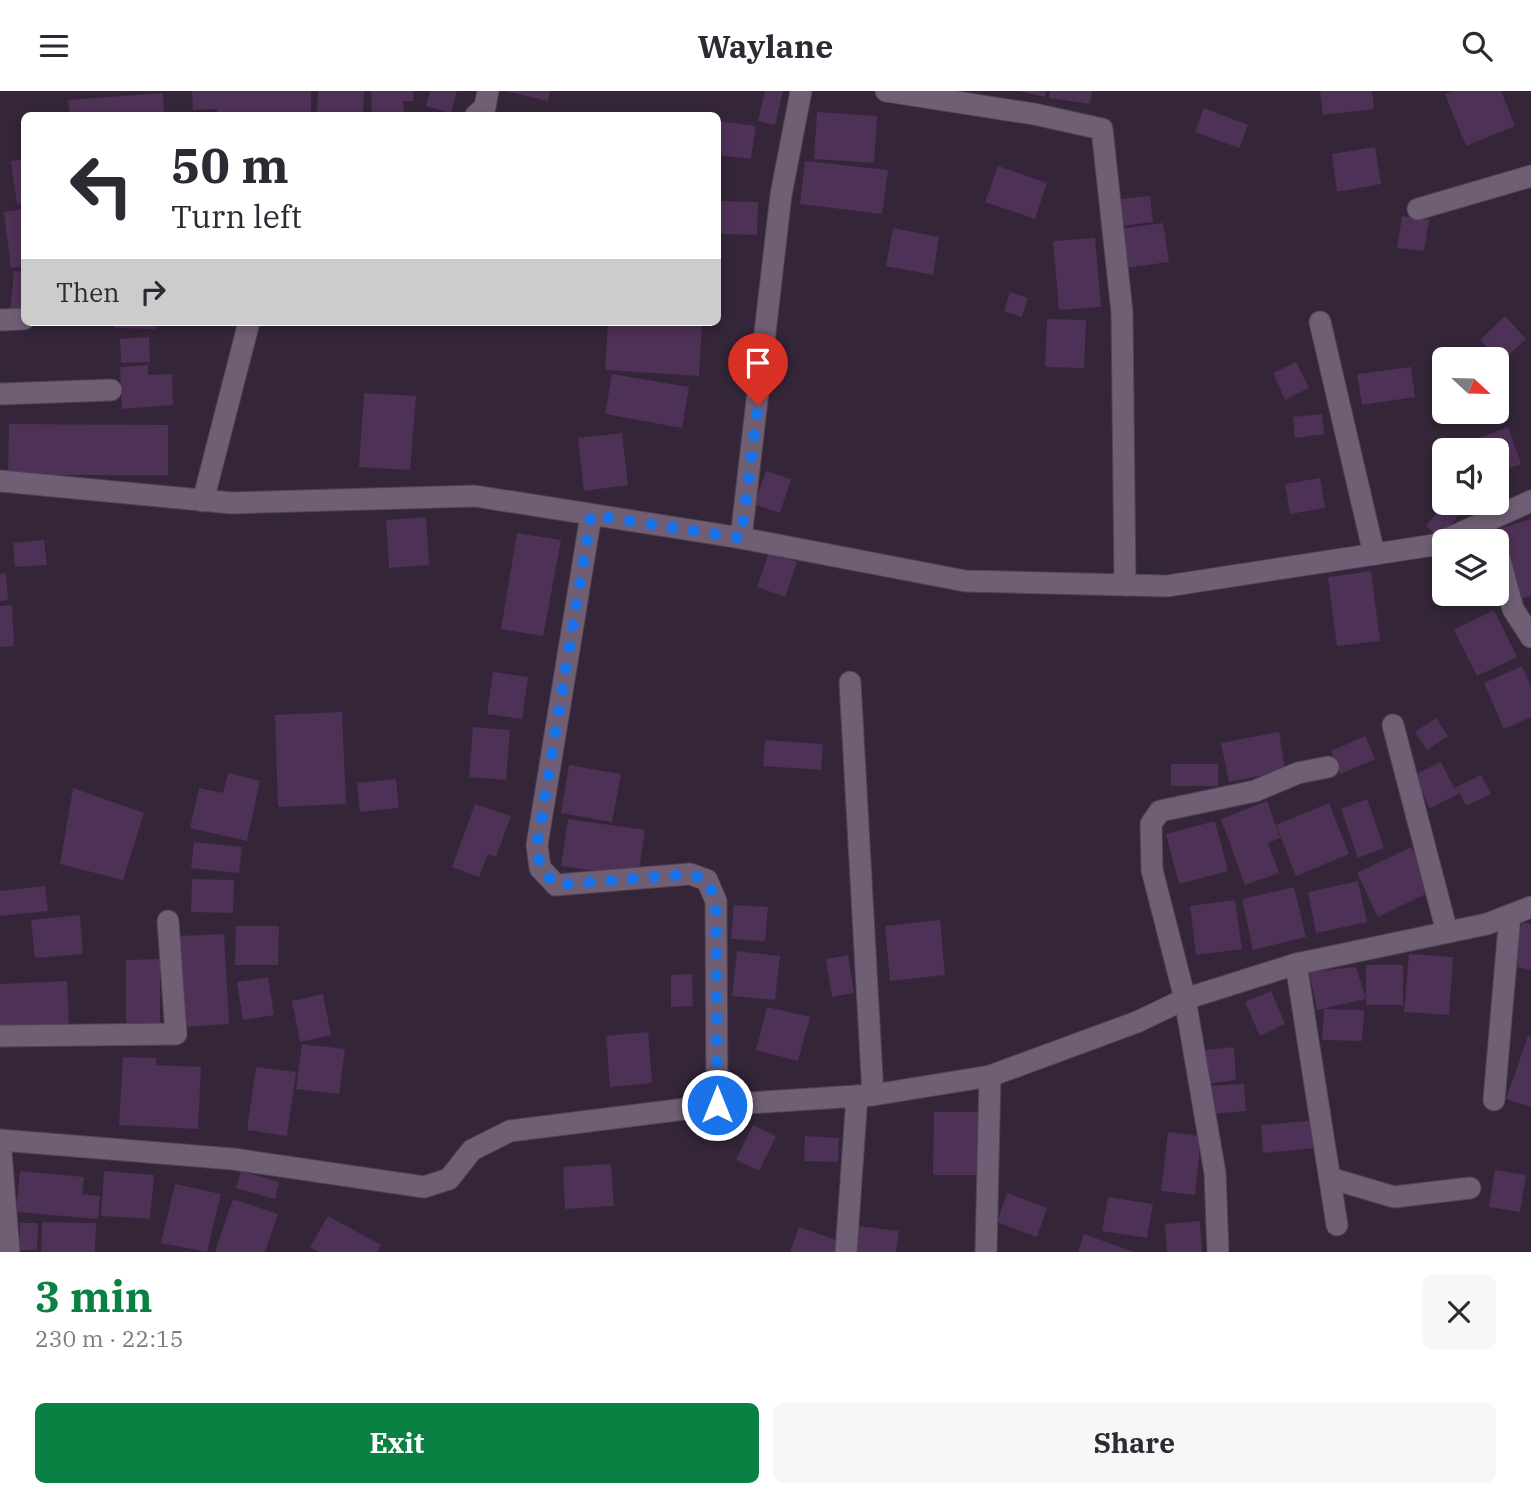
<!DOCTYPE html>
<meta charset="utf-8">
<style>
body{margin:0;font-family:"IBM Plex Serif",serif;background:#f7f7f7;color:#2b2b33;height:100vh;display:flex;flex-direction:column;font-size:26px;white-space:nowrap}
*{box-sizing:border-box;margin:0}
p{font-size:23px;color:#7c7c81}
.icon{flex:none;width:38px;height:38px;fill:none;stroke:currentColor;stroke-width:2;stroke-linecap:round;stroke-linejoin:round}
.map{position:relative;height:1161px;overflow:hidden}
.details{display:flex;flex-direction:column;background:#fff;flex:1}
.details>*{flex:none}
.banner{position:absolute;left:21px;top:21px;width:700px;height:214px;border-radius:10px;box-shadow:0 4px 10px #0003;background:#fff;color:#2b2b33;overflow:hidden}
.needle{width:46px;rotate:112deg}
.fabs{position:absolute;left:1432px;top:256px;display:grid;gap:14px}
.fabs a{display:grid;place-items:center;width:77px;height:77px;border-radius:10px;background:#fff;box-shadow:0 4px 10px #0003;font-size:35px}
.pin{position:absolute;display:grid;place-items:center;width:60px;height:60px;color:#fff;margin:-72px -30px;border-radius:50% 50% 50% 0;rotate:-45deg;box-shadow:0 0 7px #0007}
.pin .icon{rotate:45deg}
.me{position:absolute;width:77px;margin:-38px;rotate:0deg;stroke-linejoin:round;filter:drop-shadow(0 0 5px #0008)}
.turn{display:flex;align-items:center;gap:24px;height:147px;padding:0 35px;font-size:32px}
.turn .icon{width:91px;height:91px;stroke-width:2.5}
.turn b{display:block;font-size:49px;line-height:60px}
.then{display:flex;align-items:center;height:66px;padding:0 35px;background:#0003;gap:14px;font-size:26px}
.round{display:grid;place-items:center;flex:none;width:74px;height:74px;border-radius:10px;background:#f7f7f7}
.head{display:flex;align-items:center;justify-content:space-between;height:119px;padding:0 35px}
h1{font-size:42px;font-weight:700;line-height:52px;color:#0b8043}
.button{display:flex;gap:14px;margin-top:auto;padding:14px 35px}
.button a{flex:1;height:80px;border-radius:10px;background:#0b8043;color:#fff;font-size:28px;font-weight:700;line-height:80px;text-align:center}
.button a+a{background:#f7f7f7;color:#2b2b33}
header{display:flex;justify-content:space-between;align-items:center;height:91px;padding:0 35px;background:#fff;font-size:32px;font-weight:700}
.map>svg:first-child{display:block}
.building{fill:#4d3156}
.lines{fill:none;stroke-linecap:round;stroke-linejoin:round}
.minor-casing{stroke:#504354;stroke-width:23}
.minor{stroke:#705e75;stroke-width:21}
.route{stroke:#1a73e8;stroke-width:12;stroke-dasharray:0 21.6}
</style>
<header><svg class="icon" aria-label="menu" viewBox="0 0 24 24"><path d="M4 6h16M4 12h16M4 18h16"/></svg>Waylane<svg class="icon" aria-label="search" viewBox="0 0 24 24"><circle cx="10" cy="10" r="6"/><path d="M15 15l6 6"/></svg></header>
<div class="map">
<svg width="1531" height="1161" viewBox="0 0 1531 1161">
<rect width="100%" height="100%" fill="#342539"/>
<g class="building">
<polygon points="192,0 311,0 311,24 217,24 217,18 193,19"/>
<polygon points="318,0 364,0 363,24 317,24"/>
<polygon points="371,0 413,0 414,10 403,10 404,24 372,24"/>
<polygon points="430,0 457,0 451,22 426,15"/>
<polygon points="505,0 550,0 548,10"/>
<polygon points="765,0 783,0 775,34 758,30"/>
<polygon points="1019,0 1046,0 1045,6"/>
<polygon points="1050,0 1092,0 1090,13 1049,7"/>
<polygon points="1320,0 1372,0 1374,18 1323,24"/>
<polygon points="1453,0 1501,0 1515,35 1466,55 1445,3"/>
<polygon points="163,2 164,24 70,24 68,9"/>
<polygon points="1204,17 1248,34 1239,57 1195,41"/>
<polygon points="817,21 877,25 874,72 814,68"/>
<polygon points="718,30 756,35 751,68 718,64"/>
<polygon points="1375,56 1381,93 1337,101 1332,63"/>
<polygon points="24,68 24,113 17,114 11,70"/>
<polygon points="805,70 888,79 882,123 800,113"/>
<polygon points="998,75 1047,92 1035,128 985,111"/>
<polygon points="1150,105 1153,131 1114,136 1111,109"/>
<polygon points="718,110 758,111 757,144 718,143"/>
<polygon points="24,118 24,175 11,177 4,121"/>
<polygon points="1402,125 1429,129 1424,160 1397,157"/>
<polygon points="1163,132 1169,171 1125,177 1119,138"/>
<polygon points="893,137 939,146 933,184 886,175"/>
<polygon points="1095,147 1101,216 1059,219 1053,150"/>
<polygon points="14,180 24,181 24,223 10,221"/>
<polygon points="1010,201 1028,207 1022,226 1004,220"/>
<polygon points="1505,225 1526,248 1501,271 1480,249"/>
<polygon points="1047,228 1086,229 1084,277 1045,276"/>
<polygon points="114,231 156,231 156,238 114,237"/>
<polygon points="608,231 702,232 699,285 605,279"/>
<polygon points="149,246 150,271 121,272 120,248"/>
<polygon points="1296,271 1309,297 1285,309 1273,282"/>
<polygon points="148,274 148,284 172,283 173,314 122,318 120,276"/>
<polygon points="1411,276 1415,306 1362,314 1357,283"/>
<polygon points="612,283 689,296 682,337 605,323"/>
<polygon points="364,302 416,305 410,379 359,376"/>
<polygon points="1322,323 1324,343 1295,347 1293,326"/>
<polygon points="9,333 168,334 168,384 8,384"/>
<polygon points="1508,336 1521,373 1496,382 1496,359 1483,359 1479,347"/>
<polygon points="622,342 628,394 584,400 578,347"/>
<polygon points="766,380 791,388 780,422 754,413"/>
<polygon points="1320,387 1325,417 1290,423 1285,393"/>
<polygon points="1445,411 1450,411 1461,421 1440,447 1426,435"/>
<polygon points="426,426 429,474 389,477 386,429"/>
<polygon points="1531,428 1531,505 1520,508 1499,438"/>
<polygon points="517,442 561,449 543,545 501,538"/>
<polygon points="44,449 47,474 15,476 13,452"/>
<polygon points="769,461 797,471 785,506 757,496"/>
<polygon points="1371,480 1380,550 1337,555 1328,486"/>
<polygon points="6,482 8,509 0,510 0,483"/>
<polygon points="12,514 14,555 0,556 0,515"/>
<polygon points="1494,519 1517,566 1477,585 1454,539"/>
<polygon points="1522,575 1531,596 1531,626 1504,638 1484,592"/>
<polygon points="493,581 528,586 522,628 487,623"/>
<polygon points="342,621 346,713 278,716 275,624"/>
<polygon points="1436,627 1448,645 1427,659 1415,641"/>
<polygon points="473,636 510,639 506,689 469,686"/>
<polygon points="1279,641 1285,680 1229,691 1221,652"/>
<polygon points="1365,645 1375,668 1340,683 1331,660"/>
<polygon points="765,649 823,653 821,679 763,675"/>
<polygon points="1441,671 1454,697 1481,684 1491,703 1466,715 1460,702 1430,717 1414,684"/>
<rect x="1171" y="673" width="47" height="22"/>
<polygon points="569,674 621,683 612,731 561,722"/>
<polygon points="228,682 260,690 247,750 190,737 199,697 223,702"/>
<polygon points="396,688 399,717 360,721 357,692"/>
<polygon points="73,697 144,722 123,789 60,773"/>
<polygon points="1367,708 1384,757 1358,767 1341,718"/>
<polygon points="1267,710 1280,747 1268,752 1279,782 1245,794 1221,728"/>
<polygon points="1329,712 1349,763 1296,785 1276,734"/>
<polygon points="475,713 511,725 496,766 488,763 479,786 452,776"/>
<polygon points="568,728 645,739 638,786 561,775"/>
<polygon points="1215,730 1228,780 1179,793 1166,743"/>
<polygon points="194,751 242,756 239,782 191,777"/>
<polygon points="1411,756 1432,800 1378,826 1357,782"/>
<polygon points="192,788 234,789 233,822 191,821"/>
<polygon points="1358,790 1367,831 1316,842 1308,801"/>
<polygon points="45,795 48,820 0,825 0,800"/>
<polygon points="1294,796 1306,846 1253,859 1242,808"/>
<polygon points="1235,809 1242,858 1196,864 1190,815"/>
<polygon points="734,814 768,816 765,850 731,848"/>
<polygon points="80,824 83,863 35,867 31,829"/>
<polygon points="940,829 945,884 890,890 885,835"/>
<polygon points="1522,831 1531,833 1531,879 1512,875"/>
<polygon points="236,835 279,835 278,874 235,874"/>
<polygon points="224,843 229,933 184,936 179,845"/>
<polygon points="737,860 780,865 775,909 732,905"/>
<polygon points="1409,863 1453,866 1449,924 1404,921"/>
<polygon points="848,864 854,902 832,906 826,868"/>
<polygon points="160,868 160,935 126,935 126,869"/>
<rect x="1366" y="874" width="37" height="40"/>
<polygon points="1356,876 1366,908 1317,919 1309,881"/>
<polygon points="692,883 693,915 671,916 671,884"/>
<polygon points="268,886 274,924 243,929 237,891"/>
<polygon points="67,890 69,936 0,939 0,893"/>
<polygon points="1271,900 1285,933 1260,945 1245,911"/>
<polygon points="323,903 331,944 300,951 292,910"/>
<polygon points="767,916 810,926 798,970 756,959"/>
<polygon points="1324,918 1364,919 1362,950 1322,949"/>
<polygon points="648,941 652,992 610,996 606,945"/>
<polygon points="1528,945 1531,946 1531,1016 1506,1008"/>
<polygon points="302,953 345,958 339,1003 296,998"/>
<polygon points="1234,956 1236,989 1206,993 1203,959"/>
<polygon points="123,966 156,967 156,974 201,976 198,1038 119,1034"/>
<polygon points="256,976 296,981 287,1045 247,1039"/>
<polygon points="1244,993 1246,1020 1210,1023 1208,995"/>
<polygon points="934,1021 978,1021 978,1084 933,1084"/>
<polygon points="1316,1029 1318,1057 1263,1062 1261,1034"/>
<polygon points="753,1034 776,1045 759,1080 736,1069"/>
<polygon points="1168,1041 1201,1045 1195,1104 1161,1100"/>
<polygon points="805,1045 839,1047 838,1071 804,1070"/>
<polygon points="611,1073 614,1115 565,1118 563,1076"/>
<polygon points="1495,1079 1526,1084 1520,1121 1489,1116"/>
<polygon points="20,1080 84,1086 82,1103 100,1105 98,1128 16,1121"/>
<polygon points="104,1080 154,1084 150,1128 101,1125"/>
<polygon points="241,1080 279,1091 275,1108 236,1097"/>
<polygon points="175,1093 221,1103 207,1161 161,1152"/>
<polygon points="1007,1102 1047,1117 1037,1146 997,1131"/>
<polygon points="1108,1106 1153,1113 1147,1147 1102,1140"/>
<polygon points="233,1108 278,1123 265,1161 215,1161"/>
<polygon points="328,1125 381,1154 377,1161 319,1161 310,1156"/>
<polygon points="1200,1130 1202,1161 1167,1161 1165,1133"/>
<polygon points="42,1131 96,1132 95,1161 41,1161"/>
<polygon points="20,1132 38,1132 37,1159 19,1159"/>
<polygon points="859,1135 899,1140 896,1161 856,1161"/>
<polygon points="799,1136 842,1151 838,1161 790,1161"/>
<polygon points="1084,1143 1134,1161 1078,1161"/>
</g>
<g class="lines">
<g class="minor-casing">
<g id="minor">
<polyline points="886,0 1034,23 1102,38 1122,221 1125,494"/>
<polyline points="476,24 485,16 488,0"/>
<polyline points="1418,118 1531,85"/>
<polyline points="0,229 24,228"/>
<polyline points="1320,231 1374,463"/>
<polyline points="0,303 111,299"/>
<polyline points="0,390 232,412 475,405 741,447 965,490 1167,495 1434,454 1531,410"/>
<polyline points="203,410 249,231"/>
<polyline points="591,424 537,754 540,777 556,794 690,783 707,789 716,810 717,1014"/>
<polyline points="741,447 781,104 801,0"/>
<polyline points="1496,455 1513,518 1531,546"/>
<polyline points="850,591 873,1004"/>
<polyline points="1393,634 1447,841"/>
<polyline points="1296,873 1337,1134"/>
<polyline points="0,945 176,943 168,830"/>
<polyline points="1494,1009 1510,824"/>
<polyline points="0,1049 233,1068 424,1096 449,1088 472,1059 510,1040 717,1014 873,1004 990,985 1137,931 1185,908 1296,873 1487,833 1531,816"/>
<polyline points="0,1049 9,1161"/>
<polyline points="1330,1087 1394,1106 1470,1097"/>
<polyline points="846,1161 857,1005"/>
<polyline points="986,1161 990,985"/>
<polyline points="1218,1161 1215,1082 1185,908 1152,779 1151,733 1160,720 1255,700 1298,682 1328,676"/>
</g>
</g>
<use href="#minor" class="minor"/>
</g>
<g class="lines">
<polyline class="route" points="717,1014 716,810 707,789 690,783 556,794 540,776 537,754 591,424 741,447 758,314"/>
</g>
</svg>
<div class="fabs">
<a><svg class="needle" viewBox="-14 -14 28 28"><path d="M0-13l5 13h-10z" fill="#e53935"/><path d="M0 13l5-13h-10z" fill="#7c7c81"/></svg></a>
<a><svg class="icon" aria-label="sound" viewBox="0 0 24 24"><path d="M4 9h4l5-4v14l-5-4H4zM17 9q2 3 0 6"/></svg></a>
<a><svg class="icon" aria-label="layers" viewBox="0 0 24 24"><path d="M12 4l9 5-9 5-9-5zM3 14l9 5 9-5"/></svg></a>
</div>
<div class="pin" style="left:758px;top:314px;background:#d93025"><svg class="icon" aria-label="arrive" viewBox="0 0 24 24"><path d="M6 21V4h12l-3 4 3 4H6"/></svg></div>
<svg class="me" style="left:717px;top:1014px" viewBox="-20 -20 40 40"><circle r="17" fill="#1a73e8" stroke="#fff" stroke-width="3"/><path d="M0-11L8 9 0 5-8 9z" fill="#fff"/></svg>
<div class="banner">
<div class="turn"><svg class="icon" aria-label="left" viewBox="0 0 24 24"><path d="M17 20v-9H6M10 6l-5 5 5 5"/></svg><div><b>50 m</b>Turn left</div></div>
<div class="then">Then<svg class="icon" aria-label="right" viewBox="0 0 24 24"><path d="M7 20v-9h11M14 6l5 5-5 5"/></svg></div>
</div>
</div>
<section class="details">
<div class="head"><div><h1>3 min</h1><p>230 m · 22:15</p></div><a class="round"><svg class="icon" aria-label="close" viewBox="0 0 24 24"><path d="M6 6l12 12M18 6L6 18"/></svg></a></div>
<div class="button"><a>Exit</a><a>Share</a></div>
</section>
